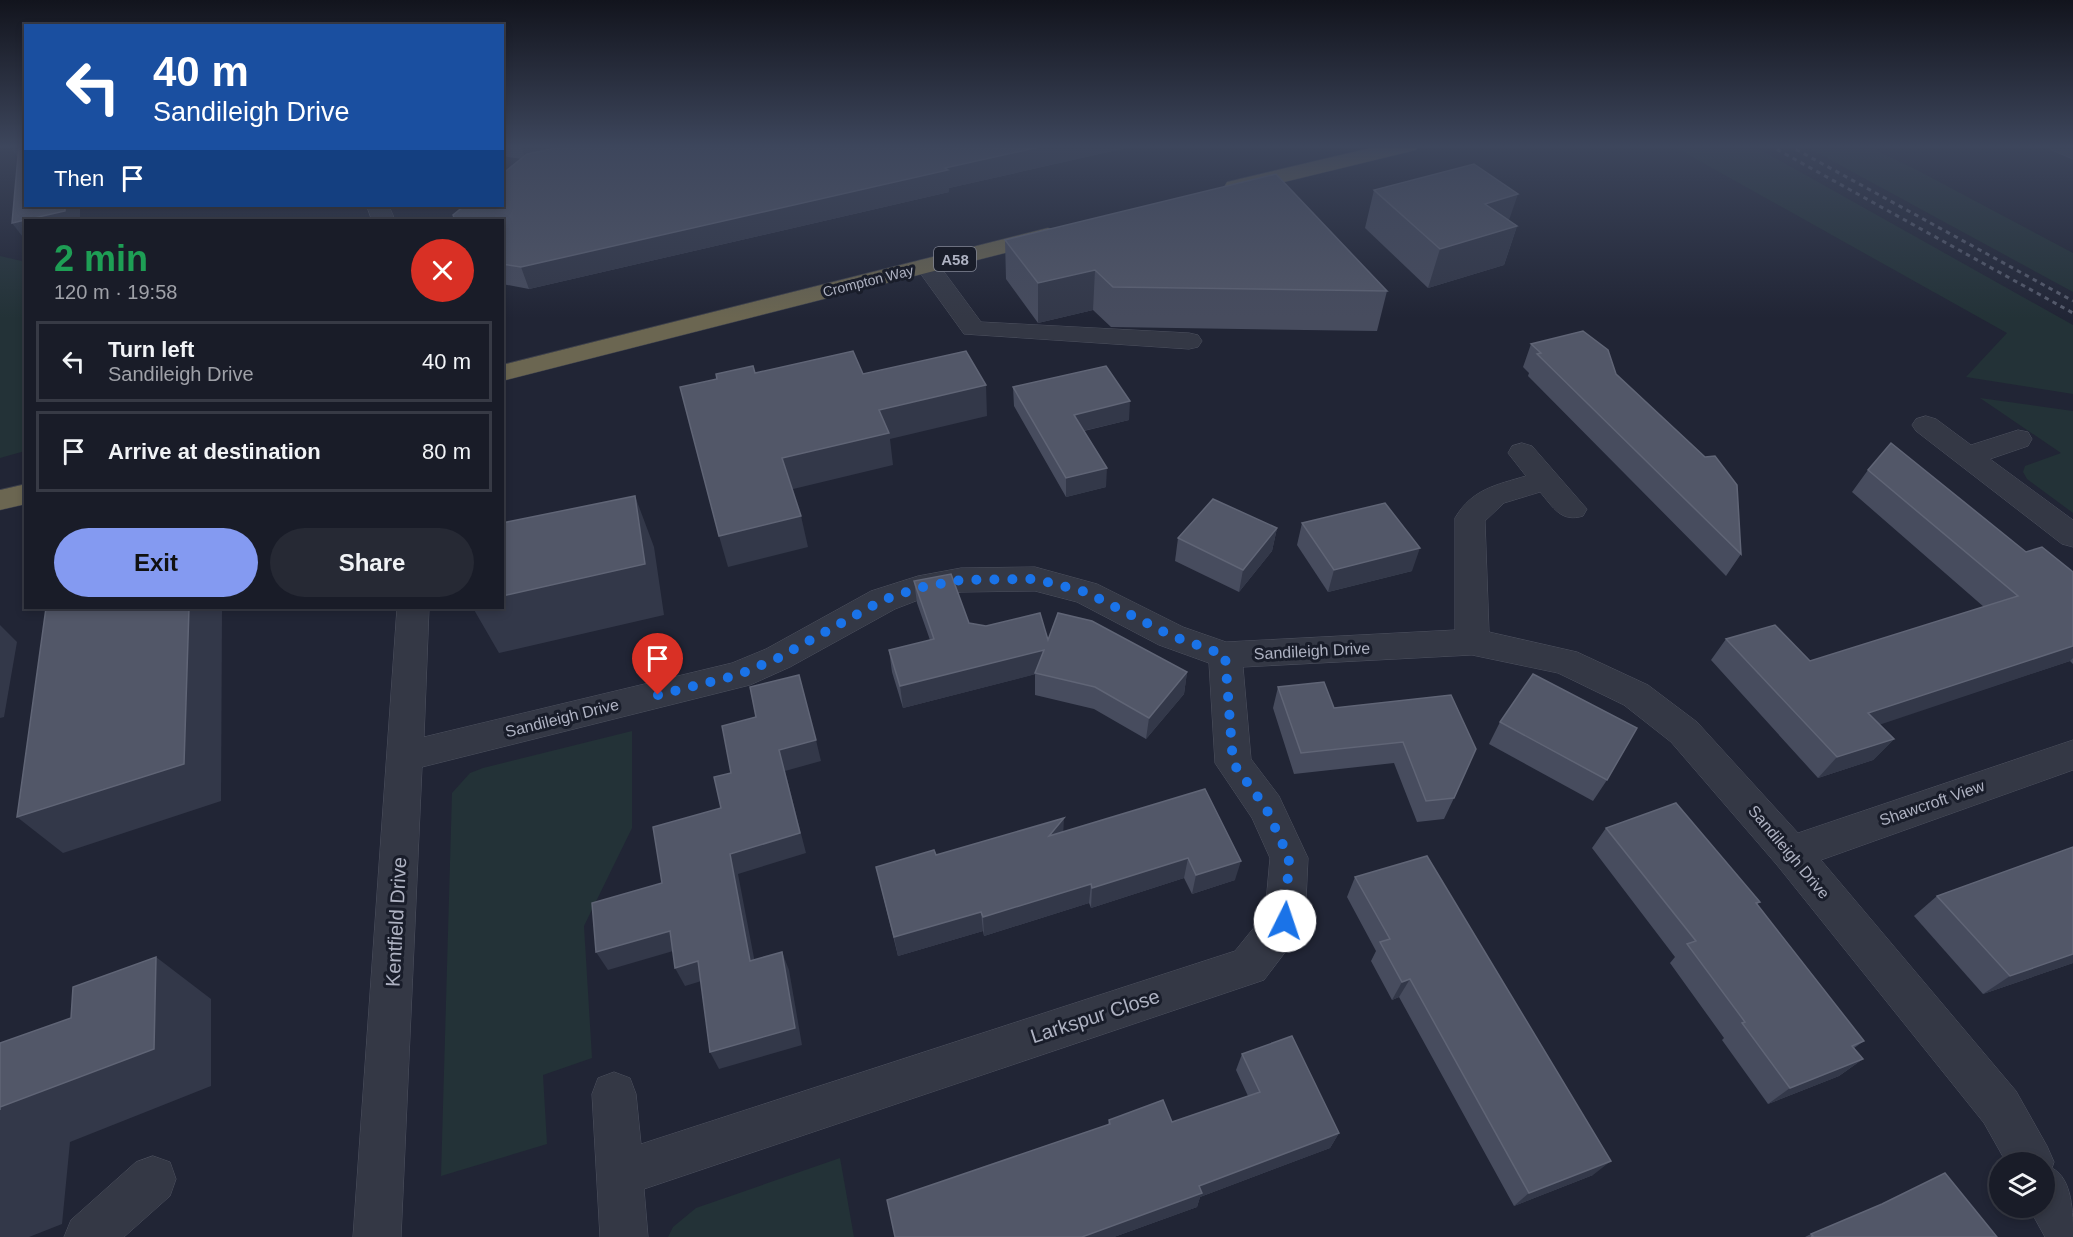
<!DOCTYPE html>
<meta charset="utf-8">
<style>
body{margin:0;font-family:Helvetica,sans-serif;background:#262934;color:#f1f3f6;height:100vh;display:flex;flex-direction:column;font-size:22px;white-space:nowrap}
*{box-sizing:border-box;margin:0}
p{font-size:20px;color:#9fa1a8}
.icon{flex:none;width:33px;height:33px;fill:none;stroke:currentColor;stroke-width:2;stroke-linecap:round;stroke-linejoin:round}
.map{position:relative;flex:1;overflow:hidden}
.sheet{position:absolute;left:24px;top:219px;width:480px;height:390px;display:flex;flex-direction:column;background:#191c28;border-radius:0px;box-shadow:0 3px 9px #0003,0 0 0 2px #373a45}
.sheet>*{flex:none}
.hud{position:absolute;left:24px;top:24px;width:480px;height:183px;border-radius:0px;box-shadow:0 3px 9px #0003,0 0 0 2px #373a45;background:#1a4fa0;color:#fff;overflow:hidden}
.fabs{position:absolute;left:1989px;top:1152px;display:grid;gap:12px}
.fabs a{display:grid;place-items:center;width:66px;height:66px;border-radius:50%;background:#191c28;box-shadow:0 3px 9px #0003,0 0 0 2px #373a45;font-size:30px}
.pin{position:absolute;display:grid;place-items:center;width:51px;height:51px;color:#fff;margin:-62px -26px;border-radius:50% 50% 50% 0;rotate:-45deg;box-shadow:0 0 6px #0007}
.pin .icon{rotate:45deg}
.me{position:absolute;width:66px;margin:-33px;rotate:4deg;stroke-linejoin:round;filter:drop-shadow(0 0 4px #0008)}
.turn{display:flex;align-items:center;gap:21px;height:126px;padding:0 30px;font-size:27px}
.turn .icon{width:78px;height:78px;stroke-width:2.5}
.turn b{display:block;font-size:42px;line-height:51px}
.then{display:flex;align-items:center;height:57px;padding:0 30px;background:#0003;gap:12px;font-size:22px}
.round{display:grid;place-items:center;flex:none;width:63px;height:63px;border-radius:32px;background:#262934}
.headline{display:flex;align-items:center;justify-content:space-between;height:102px;padding:0 30px}
h1{font-size:36px;font-weight:800;line-height:45px;color:#1e9e55}
.cta{display:flex;gap:12px;margin-top:auto;padding:12px 30px}
.cta a{flex:1;height:69px;border-radius:36px;background:#849af1;color:#111;font-size:24px;font-weight:800;line-height:69px;text-align:center}
.cta a+a{background:#262934;color:#f1f3f6}
ul{padding:0;list-style:none}
li{display:flex;align-items:center;gap:18px;height:81px;margin:0 12px 9px;padding:0 18px;border:3px solid #373a45;border-radius:0px}
li div{flex:1}
li b{display:block;font-size:22px}
li em{font-style:normal}
.map>svg:first-child{display:block}
.green{fill:#233237}
.lines{fill:none;stroke-linecap:round;stroke-linejoin:round}
.minor-casing{stroke:#4e5260;stroke-width:1}
.highway-casing{stroke:#3b3f4d;stroke-width:1}
.minor{fill:#343845;fill-rule:evenodd}
.highway{fill:#6b6651;fill-rule:evenodd}
.rail{stroke:#565b6c;stroke-width:3;stroke-dasharray:4.5 4.5;stroke-linecap:butt}
.wall{fill:#474c5e}
.shaded-wall{fill:#333849}
.building{fill:#525768;stroke:#606576;stroke-width:1.5}
.route{stroke:#1a73e8;stroke-width:10;stroke-dasharray:0 18}
.labels{text-anchor:middle;dominant-baseline:central;stroke-width:6;stroke-linejoin:round;paint-order:stroke}
.far-street-label{font-size:14px;fill:#aeb2c2;stroke:#191d2a}
.shield{fill:#191d2a;stroke:#818594;stroke-width:1.5}
.shield-label{font-size:15px;font-weight:bold;fill:#aeb2c2}
.street-label{font-size:16px;fill:#aeb2c2;stroke:#191d2a}
.near-street-label{font-size:20px;fill:#aeb2c2;stroke:#191d2a}
</style>
<div class="map">
<svg width="2073" height="1237" viewBox="0 0 2073 1237">
<rect width="100%" height="100%" fill="#212535"/>
<g class="green">
<polygon points="1671,145 1752,145 2073,325 2073,394 1966,377 2007,333"/>
<polygon points="1803,145 1865,145 1915,169 2073,253 2073,292"/>
<polygon points="0,256 26,262 25,451 0,458"/>
<polygon points="1980,398 2073,411 2073,513 2027,479 2023,472 2025,466 2061,453"/>
<polygon points="632,731 632,828 584,926 592,1058 543,1075 547,1144 441,1176 452,793 470,773 483,768"/>
<polygon points="840,1158 854,1237 668,1237 673,1227 696,1208"/>
</g>
<g class="lines">
<g class="minor-casing">
<g id="minor">
<polygon points="2050,145 2073,145 2073,159 2052,150"/>
<polygon points="367,206 389,206 395,220 372,220"/>
<polygon points="927,259 936,261 981,322 1189,333 1198,335 1202,341 1198,347 1189,349 964,334 915,266 918,261"/>
<polygon points="1926,416 1936,419 1971,445 2018,430 2028,432 2032,439 2028,446 1990,459 2073,520 2073,547 2062,544 1916,431 1912,425 1916,419"/>
<path d="M1522 443 1532 446 1587 509 1583 516C1561 523 1553 507 1540 492L1504 503 1485 521 1489 632 1577 652 1648 685 1697 722 1798 833 2073 740V770L1821 860 2016 1091 2047 1146 2054 1162 2052 1168C2073 1179 2073 1213 2073 1237H2045L2029 1208H2044V1162H2006L1984 1123 1777 865 1671 742 1624 705 1558 673 1472 655 1243 667 1251 759 1279 796 1308 858 1305 921 1299 934 1264 980 644 1189 648 1237H600L592 1094 598 1078 614 1072 630 1078 636 1094 641 1144 1235 951 1265 914 1270 858 1252 818 1215 763 1209 663 1159 645 1077 602 1035 591 961 592 921 599 895 609 790 667 750 685 422 767 401 1237H353L397 608H429L424 737 732 663 766 649 871 591 918 576 961 568 1035 567 1097 584 1183 627 1226 642 1455 630V518C1472 489 1496 485 1526 476L1508 453 1512 446Z"/>
<polygon points="153,1156 170,1162 176,1179 170,1196 124,1237 64,1237 71,1220 136,1162"/>
</g>
</g>
<g class="highway-casing">
<g id="highway">
<polygon points="1383,145 1419,145 1416,150 1235,194 1227,192 1224,187 1227,182"/>
<polygon points="1048,228 1056,230 1060,235 1056,240 502,381 502,365"/>
<polygon points="26,484 26,504 0,510 0,490"/>
</g>
</g>
<use href="#minor" class="minor"/>
<use href="#highway" class="highway"/>
<g class="rail">
<polyline points="1769,145 2073,313"/>
<polyline points="1788,145 2073,301"/>
</g>
</g>
<g class="wall">
<polygon points="502,145 1139,145 949,188 949,192 529,289 502,284 502,220 522,159 502,156"/>
<polygon points="1374,190 1509,221 1517,226 1504,265 1428,288 1365,228"/>
<polygon points="1005,240 1387,291 1377,331 1111,327 1093,310 1038,323 1006,279"/>
<polygon points="1531,344 1616,374 1741,554 1726,576 1528,376 1529,373 1523,367"/>
<polygon points="1013,387 1129,420 1084,431 1106,487 1066,497 1014,406"/>
<polygon points="1868,470 2026,552 2073,572 2073,664 2070,661 1879,724 1894,739 1873,760 1818,778 1711,660 1726,639 1810,661 1984,607 1852,492"/>
<polygon points="1302,523 1412,571 1328,592 1297,545"/>
<polygon points="1277,528 1272,551 1239,592 1175,561 1178,538"/>
<polygon points="914,581 969,623 1187,672 1184,694 1146,739 1094,709 1035,695 1035,674 903,708 892,672 889,650 930,640 917,603"/>
<polygon points="1278,687 1334,708 1451,695 1454,798 1444,819 1417,822 1394,763 1294,774 1273,708"/>
<polygon points="1500,722 1607,780 1593,801 1489,744"/>
<polygon points="1205,789 1235,880 1192,894 1184,878 1091,908 1089,903 984,936 983,931 898,956 876,867 936,855 1063,832"/>
<polygon points="1606,828 1760,902 1757,904 1864,1041 1854,1048 1863,1059 1839,1076 1768,1104 1722,1040 1724,1038 1670,963 1675,957 1592,848"/>
<polygon points="2073,847 2073,963 1983,994 1914,916 1937,896"/>
<polygon points="1355,877 1593,1175 1514,1206 1399,997 1392,1000 1371,961 1376,951 1347,897"/>
<polygon points="1242,1054 1339,1133 1330,1148 1200,1197 1197,1207 1114,1237 895,1237 1108,1125 1109,1120 1172,1122 1248,1096 1236,1070"/>
<polygon points="1811,1234 1997,1237 1805,1237"/>
</g>
<g class="shaded-wall">
<polygon points="9,145 26,145 18,158"/>
<polygon points="521,145 595,145 526,160"/>
<polygon points="1048,145 1139,145 949,188 949,192 529,289 521,267 945,168"/>
<polygon points="1518,194 1506,229 1517,226 1504,265 1428,288 1440,249 1485,204"/>
<polygon points="65,206 80,206 80,220 26,220 26,241 12,223"/>
<polygon points="1095,270 1093,310 1038,323 1038,283"/>
<polygon points="986,385 987,416 890,439 893,465 789,490 782,458 879,410"/>
<polygon points="1130,401 1129,420 1074,433 1074,415"/>
<polygon points="1107,468 1106,487 1066,497 1066,478"/>
<polygon points="635,496 654,547 664,615 499,653 473,608 502,608 502,596"/>
<polygon points="801,516 808,547 728,567 719,536"/>
<polygon points="1277,528 1272,551 1239,592 1243,570"/>
<polygon points="1420,548 1412,571 1328,592 1334,570"/>
<polygon points="189,608 222,608 221,801 63,853 17,817"/>
<polygon points="0,625 17,642 4,717 0,718"/>
<polygon points="2073,646 2073,658 2070,661 1849,735 1868,713"/>
<polygon points="1044,650 1044,672 903,708 900,686"/>
<polygon points="1187,672 1184,694 1146,739 1149,718"/>
<polygon points="1894,739 1873,760 1818,778 1837,757"/>
<polygon points="816,740 821,761 785,771 806,853 738,874 758,979 750,961 730,854 779,750"/>
<polygon points="1064,818 1063,838 1049,836"/>
<polygon points="1188,858 1184,878 1091,908 1092,888"/>
<polygon points="1241,861 1235,880 1192,894 1196,875"/>
<polygon points="1091,884 1089,903 984,936 983,917"/>
<polygon points="981,912 983,931 898,956 894,937"/>
<polygon points="670,931 680,949 608,970 596,952"/>
<polygon points="782,952 789,970 802,1045 719,1069 710,1052"/>
<polygon points="2073,954 2073,963 1983,994 2010,976"/>
<polygon points="156,957 211,999 211,1086 70,1142 62,1224 29,1237 0,1237 0,1107"/>
<polygon points="698,961 708,979 685,986 675,968"/>
<polygon points="1410,979 1399,997 1392,1000 1402,982"/>
<polygon points="1863,1059 1839,1076 1768,1104 1790,1088"/>
<polygon points="1339,1133 1330,1148 1200,1197 1197,1207 1114,1237 1082,1237 1199,1186"/>
<polygon points="1611,1161 1593,1175 1514,1206 1529,1193"/>
</g>
<g class="building">
<polygon points="19,145 26,145 26,206 65,206 65,211 12,223"/>
<polygon points="571,145 1048,145 945,168 948,170 521,267 502,264 502,220 455,220 453,215 464,206 502,206 502,174 527,154"/>
<polygon points="1474,164 1518,194 1485,204 1517,226 1440,249 1374,190"/>
<polygon points="1276,174 1387,291 1113,287 1095,270 1038,283 1005,240"/>
<polygon points="1583,331 1608,350 1616,374 1705,457 1715,456 1737,485 1741,554 1537,354 1541,353 1531,344"/>
<polygon points="853,351 863,374 966,351 986,385 879,410 889,433 782,458 801,516 719,536 680,387 717,379 716,374 753,366 755,373"/>
<polygon points="1106,366 1130,401 1074,415 1107,468 1066,478 1013,387"/>
<polygon points="1891,443 2026,552 2042,547 2073,572 2073,646 1868,713 1894,739 1837,757 1726,639 1775,625 1810,661 2018,596 1868,470"/>
<polygon points="635,496 645,564 502,596 502,523"/>
<polygon points="1213,499 1277,528 1243,570 1178,538"/>
<polygon points="1385,503 1420,548 1334,570 1302,523"/>
<polygon points="951,574 969,623 986,626 1040,613 1048,640 1058,613 1092,621 1187,672 1149,718 1095,687 1035,673 1044,650 900,686 889,650 934,639 914,581"/>
<polygon points="46,608 189,608 184,764 17,817"/>
<polygon points="1533,674 1637,728 1607,780 1500,722"/>
<polygon points="799,675 816,740 779,750 800,833 730,854 750,961 782,952 795,1028 710,1052 698,961 675,968 670,931 596,952 592,903 662,883 653,827 721,808 714,777 731,773 722,726 756,717 750,687"/>
<polygon points="1324,682 1334,708 1451,695 1476,749 1454,798 1426,801 1403,742 1301,753 1278,687"/>
<polygon points="1205,789 1241,861 1196,875 1188,858 1092,888 1091,884 983,917 981,912 894,937 876,867 934,850 936,855 1064,818 1049,836"/>
<polygon points="1676,803 1760,902 1756,903 1864,1041 1852,1046 1863,1059 1790,1088 1742,1023 1745,1022 1687,944 1696,941 1606,828"/>
<polygon points="2073,847 2073,954 2010,976 1937,896"/>
<polygon points="1427,856 1611,1161 1529,1193 1410,979 1402,982 1380,942 1390,939 1355,877"/>
<polygon points="156,957 154,1049 0,1107 0,1110 0,1043 71,1018 73,987"/>
<polygon points="1292,1036 1339,1133 1199,1186 1202,1193 1082,1237 895,1237 887,1200 1110,1124 1109,1120 1163,1100 1172,1122 1260,1092 1242,1054"/>
<polygon points="1945,1173 1997,1237 1811,1237 1813,1236 1811,1234 1882,1204"/>
</g>
<linearGradient id="sky" x2="0" y2="1"><stop stop-color="#12141d"/><stop offset="0.46" stop-color="#3d465c"/><stop offset="1" stop-color="#3d465c" stop-opacity="0"/></linearGradient>
<rect width="2073" height="318" fill="url(#sky)"/>
<g class="lines">
<polyline class="route" points="658,695 738,675 778,658 883,600 918,588 961,580 1035,579 1086,592 1172,636 1225,655 1233,763 1266,808 1289,858 1285,921"/>
</g>
<g class="labels">
<g class="far-street-label">
<text transform="translate(868 281) rotate(-14)">Crompton Way</text>
</g>
<rect class="shield" x="934" y="247" width="42" height="24" rx="4.5"/>
<g class="shield-label">
<text x="955" y="259">A58</text>
</g>
<g class="street-label">
<text transform="translate(1312 651) rotate(-3)">Sandileigh Drive</text>
<text transform="translate(562 718) rotate(-14)">Sandileigh Drive</text>
<text transform="translate(1932 803) rotate(-19)">Shawcroft View</text>
<text transform="translate(1789 852) rotate(50)">Sandileigh Drive</text>
</g>
<g class="near-street-label">
<text transform="translate(396 922) rotate(-87)">Kentfield Drive</text>
<text transform="translate(1095 1016) rotate(-18)">Larkspur Close</text>
</g>
</g>
</svg>
<div class="fabs">
<a><svg class="icon" aria-label="layers" viewBox="0 0 24 24"><path d="M12 4l9 5-9 5-9-5zM3 14l9 5 9-5"/></svg></a>
</div>
<div class="pin" style="left:658px;top:695px;background:#d93025"><svg class="icon" aria-label="arrive" viewBox="0 0 24 24"><path d="M6 21V4h12l-3 4 3 4H6"/></svg></div>
<svg class="me" style="left:1285px;top:921px" viewBox="-20 -20 40 40"><circle r="19" fill="#fff"/><path d="M0-13L10 11 0 6-10 11z" fill="#1a73e8"/></svg>
<div class="hud">
<div class="turn"><svg class="icon" aria-label="left" viewBox="0 0 24 24"><path d="M17 20v-9H6M10 6l-5 5 5 5"/></svg><div><b>40 m</b>Sandileigh Drive</div></div>
<div class="then">Then<svg class="icon" aria-label="arrive" viewBox="0 0 24 24"><path d="M6 21V4h12l-3 4 3 4H6"/></svg></div>
</div>
<section class="sheet">
<div class="headline"><div><h1>2 min</h1><p>120 m · 19:58</p></div><a class="round" style="background:#d93025;color:#fff"><svg class="icon" aria-label="close" viewBox="0 0 24 24"><path d="M6 6l12 12M18 6L6 18"/></svg></a></div>
<ul>
<li><svg class="icon" aria-label="left" viewBox="0 0 24 24"><path d="M17 20v-9H6M10 6l-5 5 5 5"/></svg><div><b>Turn left</b><p>Sandileigh Drive</p></div><em>40 m</em></li>
<li><svg class="icon" aria-label="arrive" viewBox="0 0 24 24"><path d="M6 21V4h12l-3 4 3 4H6"/></svg><div><b>Arrive at destination</b></div><em>80 m</em></li>
</ul>
<div class="cta"><a>Exit</a><a>Share</a></div>
</section>
</div>
